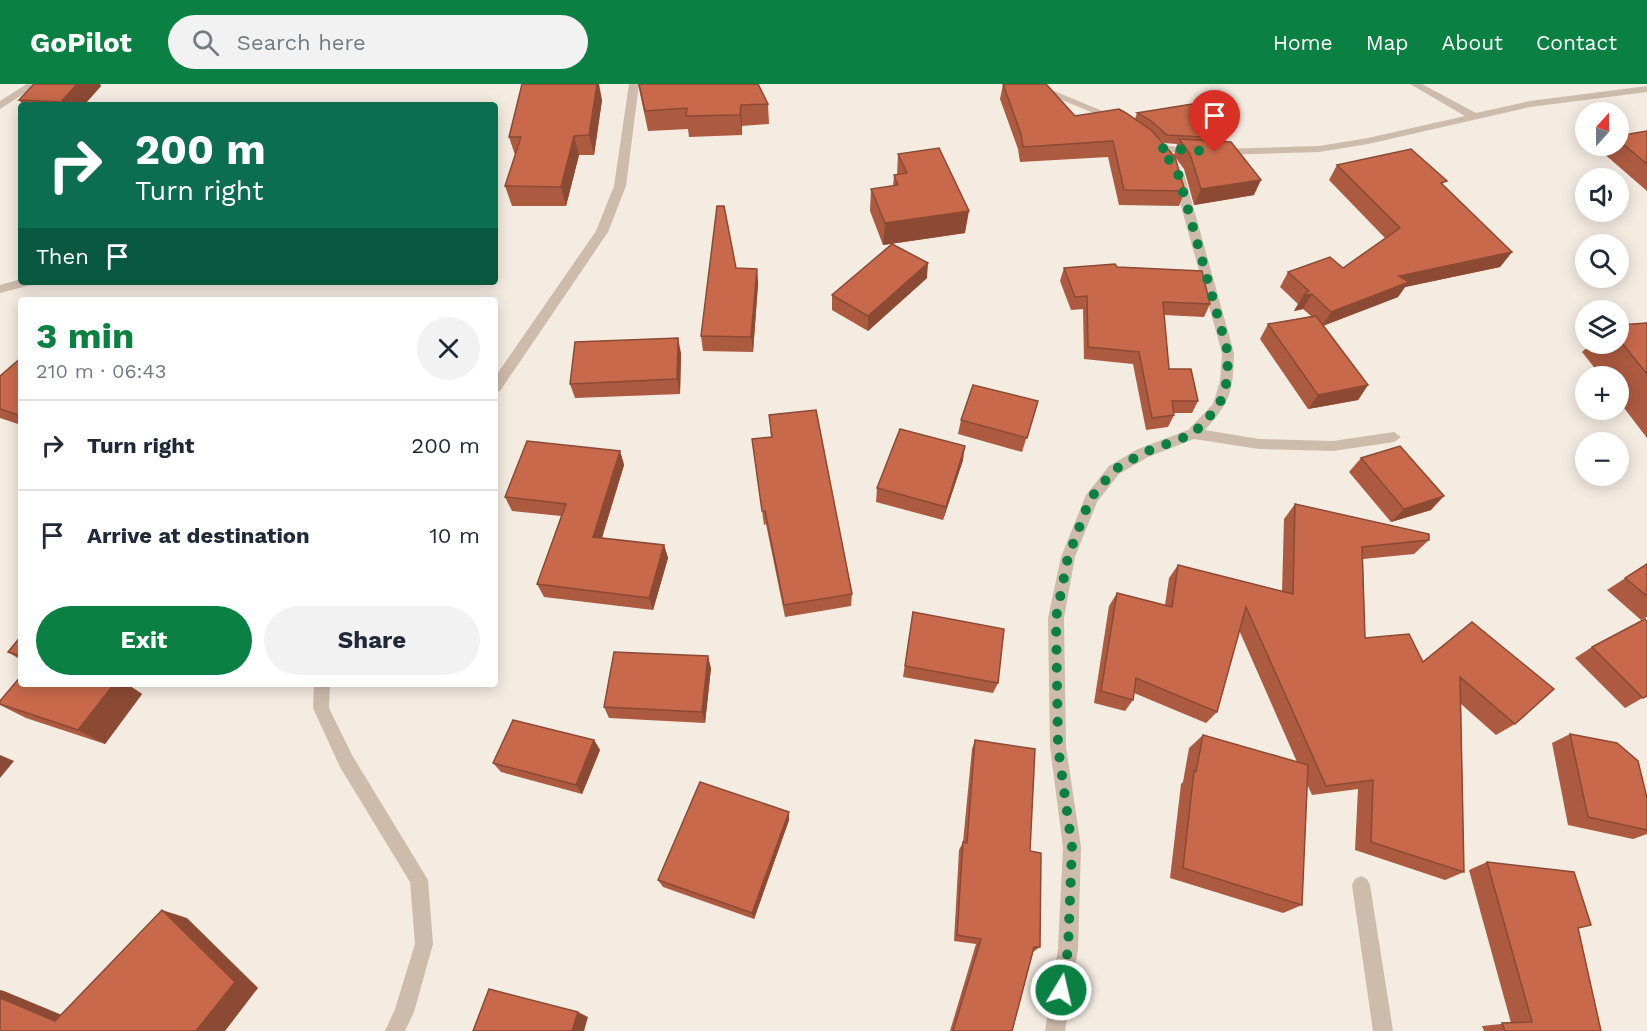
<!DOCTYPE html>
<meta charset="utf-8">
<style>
body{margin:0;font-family:"Work Sans",sans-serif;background:#f2f2f3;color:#1f2937;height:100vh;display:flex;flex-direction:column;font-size:22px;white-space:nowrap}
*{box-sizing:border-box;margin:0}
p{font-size:20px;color:#747a83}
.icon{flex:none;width:33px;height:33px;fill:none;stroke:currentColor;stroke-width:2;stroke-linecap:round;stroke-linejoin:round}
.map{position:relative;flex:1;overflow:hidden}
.side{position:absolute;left:18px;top:213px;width:480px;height:390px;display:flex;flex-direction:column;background:#fff;border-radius:6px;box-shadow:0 3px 15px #0003}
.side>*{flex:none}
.guide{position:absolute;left:18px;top:18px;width:480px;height:183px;border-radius:6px;box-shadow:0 3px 15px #0003;background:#0b6e4f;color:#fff;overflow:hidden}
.needle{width:39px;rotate:21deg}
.buttons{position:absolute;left:1575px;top:18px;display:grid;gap:12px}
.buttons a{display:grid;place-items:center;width:54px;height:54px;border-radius:50%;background:#fff;box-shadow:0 3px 15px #0003;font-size:30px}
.pin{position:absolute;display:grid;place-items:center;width:51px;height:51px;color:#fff;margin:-62px -26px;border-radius:50% 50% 50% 0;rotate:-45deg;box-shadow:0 0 6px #0007}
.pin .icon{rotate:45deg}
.me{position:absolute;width:66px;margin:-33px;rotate:9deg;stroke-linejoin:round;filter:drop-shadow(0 0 4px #0008)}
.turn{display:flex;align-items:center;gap:21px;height:126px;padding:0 18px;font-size:27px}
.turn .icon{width:78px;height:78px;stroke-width:2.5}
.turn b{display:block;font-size:42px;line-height:51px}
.then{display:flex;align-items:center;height:57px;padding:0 18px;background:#0003;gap:12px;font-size:22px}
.round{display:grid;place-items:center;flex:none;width:63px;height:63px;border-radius:32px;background:#f2f2f3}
.summary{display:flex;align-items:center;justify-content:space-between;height:102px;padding:0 18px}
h1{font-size:36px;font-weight:700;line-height:45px;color:#0b8043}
.button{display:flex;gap:12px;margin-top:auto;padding:12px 18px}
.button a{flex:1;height:69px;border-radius:36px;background:#0b8043;color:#fff;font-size:24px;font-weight:700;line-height:69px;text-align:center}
.button a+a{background:#f2f2f3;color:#1f2937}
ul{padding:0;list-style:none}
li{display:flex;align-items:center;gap:18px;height:90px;padding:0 18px;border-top:2px solid #e0e1e3}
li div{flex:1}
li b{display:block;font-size:22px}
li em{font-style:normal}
header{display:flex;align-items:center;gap:36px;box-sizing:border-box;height:84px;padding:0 30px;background:#0b8043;color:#fff}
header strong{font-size:28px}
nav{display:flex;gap:33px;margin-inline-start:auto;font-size:21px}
.search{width:420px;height:54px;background:#f2f2f3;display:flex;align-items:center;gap:15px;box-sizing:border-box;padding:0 21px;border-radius:33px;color:#747a83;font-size:22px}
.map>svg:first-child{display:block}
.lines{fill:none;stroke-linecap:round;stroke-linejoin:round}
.minor{fill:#cdbbac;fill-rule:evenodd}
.wall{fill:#ac5a40;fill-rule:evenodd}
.shaded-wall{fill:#8c4a34}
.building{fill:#c8694b;stroke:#8c4a34;stroke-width:1.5}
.route{stroke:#0b8043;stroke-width:10;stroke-dasharray:0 18}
</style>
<header>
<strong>GoPilot</strong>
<div class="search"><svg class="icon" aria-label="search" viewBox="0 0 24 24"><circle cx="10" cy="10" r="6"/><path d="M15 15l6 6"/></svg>Search here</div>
<nav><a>Home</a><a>Map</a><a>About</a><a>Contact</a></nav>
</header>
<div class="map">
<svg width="1647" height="947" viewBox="0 0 1647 947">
<rect width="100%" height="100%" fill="#f4ebe1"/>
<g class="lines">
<g class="minor">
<polygon points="27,0 39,0 0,25 0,17"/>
<polygon points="629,0 639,0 626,102 608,148 500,307 495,308 495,293 596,147 614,102"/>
<polygon points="1023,0 1037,0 1122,35 1113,37"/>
<polygon points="1410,0 1422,0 1476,29 1530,17 1647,2 1647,8 1530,23 1368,60 1319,68 1220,71 1215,68 1220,65 1319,62 1368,54 1465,32"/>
<polygon points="1160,61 1196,65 1201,68 1196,71 1156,66 1155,64"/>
<path d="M1178 87 1184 90 1234 269C1233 308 1231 317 1205 346L1259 355 1333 357 1394 348 1401 353 1394 358 1333 367 1259 365 1194 355 1148 373 1119 390 1097 418 1075 473 1064 534 1066 663 1081 763 1078 865 1065 947H1045L1058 865 1063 763 1050 663 1048 534 1061 473 1086 411 1109 382 1138 365 1188 346 1213 320 1220 297 1222 269 1172 90Z"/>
<polygon points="21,195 21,198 33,198 31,201 0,209 0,201"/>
<polygon points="314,600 330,600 329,624 352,671 428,796 433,860 414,928 405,947 385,947 395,925 415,860 410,798 340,683 313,624"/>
<polygon points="1361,792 1367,795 1370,801 1393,947 1373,947 1352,801 1355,795"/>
</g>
</g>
<g class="wall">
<polygon points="638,0 768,20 769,40 742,42 742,51 689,53 688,45 648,47"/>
<path d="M1003 0 1075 32 1135 35 1137 29 1219 54 1218 57 1254 111 1194 121 1184 85 1175 73 1185 107 1179 122 1119 121 1108 73 1020 78 1018 65 1000 15ZM1156 52 1164 59 1177 60 1174 71Z"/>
<polygon points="101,2 84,21 23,21 19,16"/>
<polygon points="602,16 594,71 579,71 566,122 512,122 505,102 515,71 509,53"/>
<polygon points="1647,47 1647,107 1602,68 1607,62 1618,62 1618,52"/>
<polygon points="898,70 965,149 883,161 870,127 871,105 893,102 894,91 897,91"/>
<polygon points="1337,81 1444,102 1512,168 1500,183 1405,203 1398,213 1323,242 1368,301 1358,316 1308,325 1260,255 1268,240 1311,232 1303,225 1294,227 1298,220 1280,203 1288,188 1343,184 1385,154 1329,96"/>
<polygon points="1117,183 1210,220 1204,233 1164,231 1169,285 1198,317 1192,329 1173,329 1174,331 1168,343 1146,346 1133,280 1084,275 1083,225 1071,226 1060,197 1064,184"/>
<polygon points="736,184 757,185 758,200 753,268 703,267 701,252"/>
<polygon points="927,194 868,247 832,226 832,211"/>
<polygon points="1647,239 1647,354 1618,316 1618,292 1601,292 1582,268 1591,260 1618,260 1618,241"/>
<polygon points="681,269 680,310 575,314 570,300"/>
<polygon points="21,274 21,341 0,334 0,292"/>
<polygon points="1038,317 1022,368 958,350 961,336"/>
<polygon points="769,331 852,510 851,522 785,533 766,440 764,441 752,355 771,353"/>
<polygon points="620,367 624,381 602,454 664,461 668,474 653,526 544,513 537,500 561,432 512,427 505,413"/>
<polygon points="1361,374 1431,426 1391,438 1349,388"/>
<polygon points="963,376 943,436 876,418 877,404"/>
<polygon points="1295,420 1429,456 1414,470 1363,475 1365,554 1422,578 1472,538 1515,640 1496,651 1461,620 1464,788 1445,796 1355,766 1358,705 1312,711 1307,700 1302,821 1283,829 1170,794 1181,700 1183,698 1189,664 1203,651 1297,678 1239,546 1217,628 1206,639 1134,609 1133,616 1125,627 1094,619 1109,522 1117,509 1165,521 1169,494 1178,481 1282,507 1284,435"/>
<polygon points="1647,480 1647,533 1641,536 1607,506"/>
<polygon points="913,528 998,599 993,609 903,593"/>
<polygon points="1647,537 1647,614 1646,612 1625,624 1575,574 1592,563"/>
<polygon points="21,552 21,576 8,568"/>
<polygon points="711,584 705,639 609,634 604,623"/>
<polygon points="21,600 127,600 142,610 105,660 26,634 0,621"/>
<polygon points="1570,650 1647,714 1647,750 1633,755 1568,741 1552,659"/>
<polygon points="594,656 600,666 582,710 501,688 493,679"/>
<polygon points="975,656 1030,767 1040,863 1033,868 1012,947 950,947 976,860 954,857 959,766 963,758 972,665"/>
<polygon points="789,728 789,736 754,835 663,803 658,796"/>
<polygon points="1487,778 1578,844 1601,947 1484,947 1482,942 1511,939 1469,786"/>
</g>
<g class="shaded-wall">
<polygon points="77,0 100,0 101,2 84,21 63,21 61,18"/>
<polygon points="597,0 599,0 602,16 594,71 589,51"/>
<polygon points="741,21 742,42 742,51 740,31"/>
<polygon points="574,52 579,71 566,122 561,103"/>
<polygon points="1261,96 1254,111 1194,121 1201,105"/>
<polygon points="969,127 965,149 883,161 885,139"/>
<polygon points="1512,168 1500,183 1405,203 1398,213 1322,242 1331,228 1399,192"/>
<polygon points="928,179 927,194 868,247 868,232"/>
<polygon points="757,185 758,200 753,268 751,253"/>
<polygon points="1312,210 1303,225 1294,227 1303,212"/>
<polygon points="678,254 681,269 680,310 677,295"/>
<polygon points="1368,301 1358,316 1308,325 1318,311"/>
<polygon points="965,362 963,376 943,436 946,423"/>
<polygon points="620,367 624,381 598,466 593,453"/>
<polygon points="1444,412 1431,426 1391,438 1404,425"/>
<polygon points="664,461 668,474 653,526 649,514"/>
<polygon points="708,572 711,584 705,639 702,628"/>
<polygon points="114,600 127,600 142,610 105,660 78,646"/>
<polygon points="594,656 600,666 582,710 576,701"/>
<polygon points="0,671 14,677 0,694"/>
<polygon points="789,728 789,736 754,835 752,829"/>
<polygon points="162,826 187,834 258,904 225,947 196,947"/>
<polygon points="0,906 4,907 86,941 55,937 0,914"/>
<polygon points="578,928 588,933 584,947 572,947"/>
</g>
<g class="building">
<polygon points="34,0 77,0 61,18 19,16"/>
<polygon points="522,0 597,0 589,51 574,52 561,103 505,102 521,53 509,53"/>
<polygon points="639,0 758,0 768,20 741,21 740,31 686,32 687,24 645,27"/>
<polygon points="1003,0 1046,0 1075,32 1119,25 1126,29 1151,46 1175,73 1185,107 1124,106 1113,57 1023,63 1021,50"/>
<polygon points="1192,20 1219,54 1167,51 1150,36 1137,29"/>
<polygon points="1647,47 1647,80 1618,56 1618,52"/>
<polygon points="1179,55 1231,58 1261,96 1201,105 1190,70"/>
<polygon points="939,64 969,127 885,139 871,105 898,101 894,91 907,89 898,70"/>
<polygon points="1411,65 1447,97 1441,99 1512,168 1399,192 1409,198 1331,228 1312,210 1303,212 1309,207 1288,188 1330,173 1343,184 1400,144 1337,81"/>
<polygon points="717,122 724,122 736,184 757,185 751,253 701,252"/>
<polygon points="892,160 928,179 868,232 832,211"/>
<polygon points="1115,180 1117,183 1202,187 1210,220 1163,218 1169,285 1191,285 1198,317 1172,317 1174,331 1152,334 1139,268 1088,263 1087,212 1075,213 1064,184"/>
<polygon points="1316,232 1368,301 1318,311 1268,240"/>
<polygon points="1647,239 1647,290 1618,254 1618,241"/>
<polygon points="678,254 677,295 570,300 575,258"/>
<polygon points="21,274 21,332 0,325 0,292"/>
<polygon points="973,301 1038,317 1027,354 961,336"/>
<polygon points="816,326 852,510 784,521 765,427 762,427 752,355 772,353 769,331"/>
<polygon points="900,345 965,362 946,423 877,404"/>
<polygon points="527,357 620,367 593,453 664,461 649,514 537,500 566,420 505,413"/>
<polygon points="1400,362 1444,412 1404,425 1361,374"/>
<polygon points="1295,420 1429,450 1429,456 1362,463 1365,554 1409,550 1423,578 1472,538 1554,605 1515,640 1460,593 1464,788 1371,758 1373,696 1326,702 1246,523 1217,628 1136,594 1133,616 1101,607 1117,509 1172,523 1178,481 1293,510"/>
<polygon points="1647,480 1647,512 1625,494"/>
<polygon points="913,528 1004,545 998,599 905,582"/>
<polygon points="1645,535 1647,537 1647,612 1643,614 1592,563"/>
<polygon points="21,552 21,572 8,568"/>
<polygon points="614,568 708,572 702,628 604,623"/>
<polygon points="21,592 21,600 114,600 78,646 0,620 0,617"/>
<polygon points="513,636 594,656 576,701 493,679"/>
<polygon points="1570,650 1617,659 1638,677 1647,714 1647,746 1588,733"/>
<polygon points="1203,651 1308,681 1302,821 1183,784 1194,687 1196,688"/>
<polygon points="975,656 1035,665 1030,767 1041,769 1040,863 1034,863 1012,947 953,947 981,855 957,851 963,758 967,759"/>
<polygon points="700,698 789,728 752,829 658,796"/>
<polygon points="1487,778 1574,788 1591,841 1578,844 1601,947 1505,947 1502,939 1532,938"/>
<polygon points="162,826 235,898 196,947 0,947 0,914 55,937"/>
<polygon points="489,905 578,928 572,947 473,947"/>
</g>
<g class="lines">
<polyline class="route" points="1061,906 1068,866 1072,763 1058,663 1056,534 1068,473 1090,415 1114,386 1143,369 1193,350 1219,322 1227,297 1228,269 1177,86 1160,64 1215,68"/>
</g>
</svg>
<div class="buttons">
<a><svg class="needle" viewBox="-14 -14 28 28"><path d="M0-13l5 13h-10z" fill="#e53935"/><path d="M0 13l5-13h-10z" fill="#747a83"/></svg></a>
<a><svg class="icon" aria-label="sound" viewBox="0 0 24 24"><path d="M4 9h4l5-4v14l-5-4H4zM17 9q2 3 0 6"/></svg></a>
<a><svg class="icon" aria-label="search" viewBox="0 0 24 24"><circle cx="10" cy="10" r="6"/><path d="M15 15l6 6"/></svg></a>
<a><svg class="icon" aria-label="layers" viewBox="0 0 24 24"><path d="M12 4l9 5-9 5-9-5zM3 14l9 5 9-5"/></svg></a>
<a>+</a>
<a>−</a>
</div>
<div class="pin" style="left:1215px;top:68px;background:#d93025"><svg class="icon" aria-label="arrive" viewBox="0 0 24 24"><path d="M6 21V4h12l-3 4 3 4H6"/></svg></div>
<svg class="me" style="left:1061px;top:906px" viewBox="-20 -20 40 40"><circle r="17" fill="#0b8043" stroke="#fff" stroke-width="3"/><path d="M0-11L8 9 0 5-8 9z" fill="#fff"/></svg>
<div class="guide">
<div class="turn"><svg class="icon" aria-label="right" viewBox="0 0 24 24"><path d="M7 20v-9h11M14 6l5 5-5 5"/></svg><div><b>200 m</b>Turn right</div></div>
<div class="then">Then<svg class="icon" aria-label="arrive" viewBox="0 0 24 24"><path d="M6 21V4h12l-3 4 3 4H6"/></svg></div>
</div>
<section class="side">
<div class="summary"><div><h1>3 min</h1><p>210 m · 06:43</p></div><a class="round"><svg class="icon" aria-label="close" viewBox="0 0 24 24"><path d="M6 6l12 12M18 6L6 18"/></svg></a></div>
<ul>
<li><svg class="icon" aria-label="right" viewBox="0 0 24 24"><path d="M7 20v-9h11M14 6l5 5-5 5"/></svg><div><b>Turn right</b></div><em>200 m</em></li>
<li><svg class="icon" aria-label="arrive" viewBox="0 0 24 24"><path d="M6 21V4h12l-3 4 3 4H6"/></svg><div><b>Arrive at destination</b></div><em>10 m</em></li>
</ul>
<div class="button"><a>Exit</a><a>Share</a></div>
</section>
</div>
